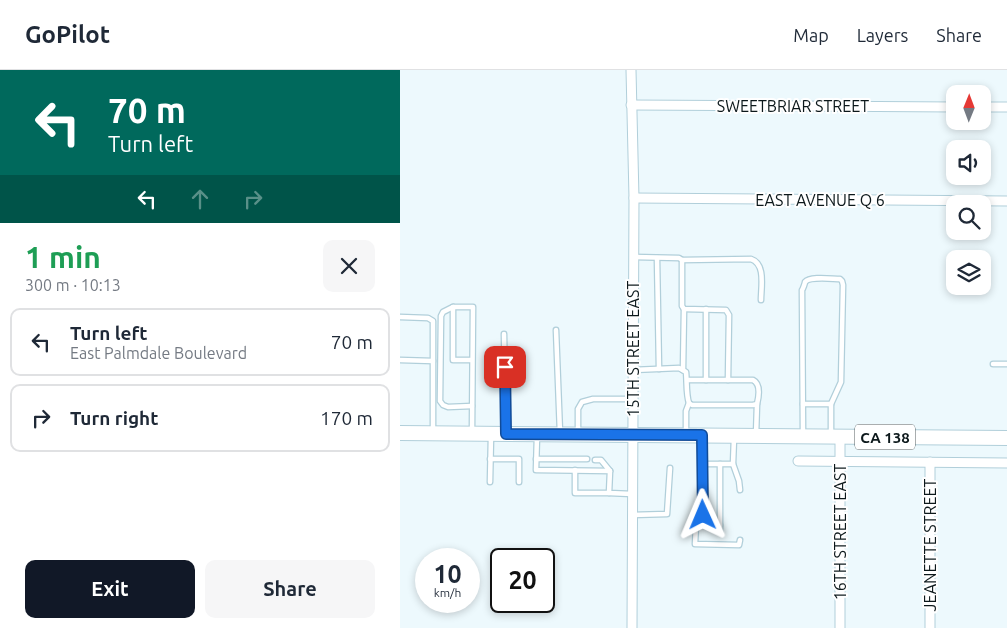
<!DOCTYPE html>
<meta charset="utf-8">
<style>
body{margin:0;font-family:Ubuntu,sans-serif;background:#f6f6f7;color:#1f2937;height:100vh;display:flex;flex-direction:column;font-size:19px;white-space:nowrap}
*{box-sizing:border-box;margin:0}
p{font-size:16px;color:#747a83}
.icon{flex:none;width:28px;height:28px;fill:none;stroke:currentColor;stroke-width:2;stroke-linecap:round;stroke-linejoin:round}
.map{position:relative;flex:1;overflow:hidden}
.details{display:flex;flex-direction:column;background:#fff;width:400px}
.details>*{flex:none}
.hud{background:#00695c;color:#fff;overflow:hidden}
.needle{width:32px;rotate:1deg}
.tools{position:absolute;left:546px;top:15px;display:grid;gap:10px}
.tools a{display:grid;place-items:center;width:45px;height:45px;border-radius:10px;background:#fff;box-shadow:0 2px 8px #0003;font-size:25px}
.speed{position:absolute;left:15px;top:478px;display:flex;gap:10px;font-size:25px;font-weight:700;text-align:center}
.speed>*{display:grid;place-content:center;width:65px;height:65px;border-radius:50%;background:#fff;box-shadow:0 2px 8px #0003;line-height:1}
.speed small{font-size:12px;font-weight:400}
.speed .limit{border:2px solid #111;border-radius:8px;background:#fff;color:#111}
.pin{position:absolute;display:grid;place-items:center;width:42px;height:42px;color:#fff;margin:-21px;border-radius:10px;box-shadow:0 2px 8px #0006}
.me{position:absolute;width:55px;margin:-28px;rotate:359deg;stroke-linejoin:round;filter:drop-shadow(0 0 4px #0008)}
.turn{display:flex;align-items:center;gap:18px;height:105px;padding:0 25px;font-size:22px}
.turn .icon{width:65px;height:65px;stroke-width:2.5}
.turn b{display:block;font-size:35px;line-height:42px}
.lanes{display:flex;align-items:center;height:48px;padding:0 25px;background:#0003;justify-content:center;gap:25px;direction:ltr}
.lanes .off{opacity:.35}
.round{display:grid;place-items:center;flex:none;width:52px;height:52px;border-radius:10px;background:#f6f6f7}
.overview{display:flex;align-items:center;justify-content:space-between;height:85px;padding:0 25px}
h1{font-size:30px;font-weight:700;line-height:38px;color:#1e9e55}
.cta{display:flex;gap:10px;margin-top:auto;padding:10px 25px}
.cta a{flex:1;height:58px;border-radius:10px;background:#111827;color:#fff;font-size:20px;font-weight:700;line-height:58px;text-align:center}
.cta a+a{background:#f6f6f7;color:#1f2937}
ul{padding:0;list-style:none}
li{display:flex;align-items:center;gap:15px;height:68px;margin:0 10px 8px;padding:0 15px;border:2px solid #e0e1e3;border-radius:10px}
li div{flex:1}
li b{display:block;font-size:19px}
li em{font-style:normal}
header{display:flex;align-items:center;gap:30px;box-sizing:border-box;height:70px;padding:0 25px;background:#fff;border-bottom:1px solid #e0e1e3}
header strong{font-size:24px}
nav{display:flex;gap:28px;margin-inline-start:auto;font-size:18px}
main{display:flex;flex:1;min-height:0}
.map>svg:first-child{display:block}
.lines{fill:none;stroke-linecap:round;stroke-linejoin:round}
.service-casing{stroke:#b1cfda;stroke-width:7}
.minor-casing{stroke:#b1cfda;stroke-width:11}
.trunk-casing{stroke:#b1cfda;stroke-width:16}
.service{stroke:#fff;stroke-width:4.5}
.minor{stroke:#fff;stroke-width:9}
.trunk{stroke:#fff;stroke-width:14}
.route-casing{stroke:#114b97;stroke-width:12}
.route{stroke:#1a73e8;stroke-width:9}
.labels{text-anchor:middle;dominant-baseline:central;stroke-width:4;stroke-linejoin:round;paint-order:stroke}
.shield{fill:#fff;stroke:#555d5f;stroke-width:1}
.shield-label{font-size:15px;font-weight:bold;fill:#0c181b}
.street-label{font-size:16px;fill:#0c181b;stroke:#fff}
</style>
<header>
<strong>GoPilot</strong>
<nav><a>Map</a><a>Layers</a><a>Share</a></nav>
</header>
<main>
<section class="details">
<div class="hud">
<div class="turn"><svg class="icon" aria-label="left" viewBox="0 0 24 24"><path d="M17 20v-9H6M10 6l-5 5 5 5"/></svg><div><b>70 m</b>Turn left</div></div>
<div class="lanes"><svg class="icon" aria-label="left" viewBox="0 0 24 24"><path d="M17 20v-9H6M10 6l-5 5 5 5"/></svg><svg class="icon off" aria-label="ahead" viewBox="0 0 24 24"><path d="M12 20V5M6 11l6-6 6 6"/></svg><svg class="icon off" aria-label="right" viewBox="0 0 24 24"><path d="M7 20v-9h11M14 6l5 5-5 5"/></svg></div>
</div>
<div class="overview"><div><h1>1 min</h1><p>300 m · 10:13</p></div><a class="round"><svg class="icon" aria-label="close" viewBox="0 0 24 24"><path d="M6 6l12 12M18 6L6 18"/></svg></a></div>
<ul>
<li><svg class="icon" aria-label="left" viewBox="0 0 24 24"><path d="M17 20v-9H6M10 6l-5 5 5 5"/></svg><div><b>Turn left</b><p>East Palmdale Boulevard</p></div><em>70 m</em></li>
<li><svg class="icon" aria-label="right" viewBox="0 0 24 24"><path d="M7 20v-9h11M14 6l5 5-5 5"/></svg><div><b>Turn right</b></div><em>170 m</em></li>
</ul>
<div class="cta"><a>Exit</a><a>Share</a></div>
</section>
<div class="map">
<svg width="607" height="558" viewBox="0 0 607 558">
<rect width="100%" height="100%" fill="#edf9fd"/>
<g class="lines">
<g class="service-casing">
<g id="service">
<polyline points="234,187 279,188 282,190 282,236 284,239 326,240 329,245 328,310"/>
<polyline points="257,188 259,299"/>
<path d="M282 190 351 189C366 194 361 217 361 230"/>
<polyline points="53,237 43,242 41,246 40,331 43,335 48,337 72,336"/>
<polyline points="306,239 306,310"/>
<polyline points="0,247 28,248 33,251 33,362"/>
<polyline points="156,260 160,363"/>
<polyline points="104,264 106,362"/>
<polyline points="0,290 33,291"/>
<polyline points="593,294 607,294"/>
<path d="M233 300 279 298 286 302C287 311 286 325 289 333L292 335H353L357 334C359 326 361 314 353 310H287"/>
<polyline points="283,300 284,239"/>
<polyline points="403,334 431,334"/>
<polyline points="72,362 73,237 53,237 53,290 72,290"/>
<polyline points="178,363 178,339 182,332 193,329 233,329"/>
<polyline points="286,364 286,341 289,333"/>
<path d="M403 364 402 220C403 219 405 213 405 212 410 206 432 209 440 209L442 211 443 215 441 312 431 334V365"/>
<polyline points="356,365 357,334"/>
<polyline points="137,366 136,400 210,401 209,423 232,424"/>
<polyline points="302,367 303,455"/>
<polyline points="90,389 119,389 119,412"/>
<polyline points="136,389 187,389"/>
<polyline points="195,390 201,390 210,401"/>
<polyline points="303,394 333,394 334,368"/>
<polyline points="320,394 320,462"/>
<polyline points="333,394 339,411 340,420"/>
<polyline points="175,400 175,423 209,423"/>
<polyline points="90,412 91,366"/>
<polyline points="232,445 267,444 270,398"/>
<polyline points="320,455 296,455 295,474 339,475 340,470"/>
</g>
</g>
<g class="minor-casing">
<g id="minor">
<polyline points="231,0 234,128 232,558"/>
<polyline points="231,35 555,37"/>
<polyline points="582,37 607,37"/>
<polyline points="234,128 607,131"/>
<polyline points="440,366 440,558"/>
<polyline points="398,391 607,393"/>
<polyline points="530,392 530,558"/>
</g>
</g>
<g class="trunk-casing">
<polyline id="trunk" points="0,363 607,368"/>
</g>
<use href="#service" class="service"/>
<use href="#minor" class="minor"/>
<use href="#trunk" class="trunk"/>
</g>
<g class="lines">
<g class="route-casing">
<polyline id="route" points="105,297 106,364 302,365 303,445"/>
</g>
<use href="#route" class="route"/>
</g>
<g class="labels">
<rect class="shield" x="455" y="354.5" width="60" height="25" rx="4"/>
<g class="shield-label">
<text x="485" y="367">CA 138</text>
</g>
<g class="street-label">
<text x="393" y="36">SWEETBRIAR STREET</text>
<text x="420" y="130">EAST AVENUE Q 6</text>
<text transform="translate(233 279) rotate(-90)">15TH STREET EAST</text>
<text transform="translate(440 462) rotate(-90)">16TH STREET EAST</text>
<text transform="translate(530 475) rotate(-90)">JEANETTE STREET</text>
</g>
</g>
</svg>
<div class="tools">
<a><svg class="needle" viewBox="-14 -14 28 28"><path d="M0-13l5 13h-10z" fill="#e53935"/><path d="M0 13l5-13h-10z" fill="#747a83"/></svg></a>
<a><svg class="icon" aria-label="sound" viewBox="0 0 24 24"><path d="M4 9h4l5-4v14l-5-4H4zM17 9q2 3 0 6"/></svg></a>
<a><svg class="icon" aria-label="search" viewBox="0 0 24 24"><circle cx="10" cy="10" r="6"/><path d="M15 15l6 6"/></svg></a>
<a><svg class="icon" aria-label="layers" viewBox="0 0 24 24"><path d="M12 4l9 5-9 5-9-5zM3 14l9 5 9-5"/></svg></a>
</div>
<div class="speed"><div>10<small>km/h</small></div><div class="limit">20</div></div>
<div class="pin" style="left:105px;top:297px;background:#d93025"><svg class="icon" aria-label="arrive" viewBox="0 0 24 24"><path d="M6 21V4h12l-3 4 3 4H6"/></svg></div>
<svg class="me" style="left:303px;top:445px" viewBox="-20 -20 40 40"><path d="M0-17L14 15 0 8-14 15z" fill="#1a73e8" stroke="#fff" stroke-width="4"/></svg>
</div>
</main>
